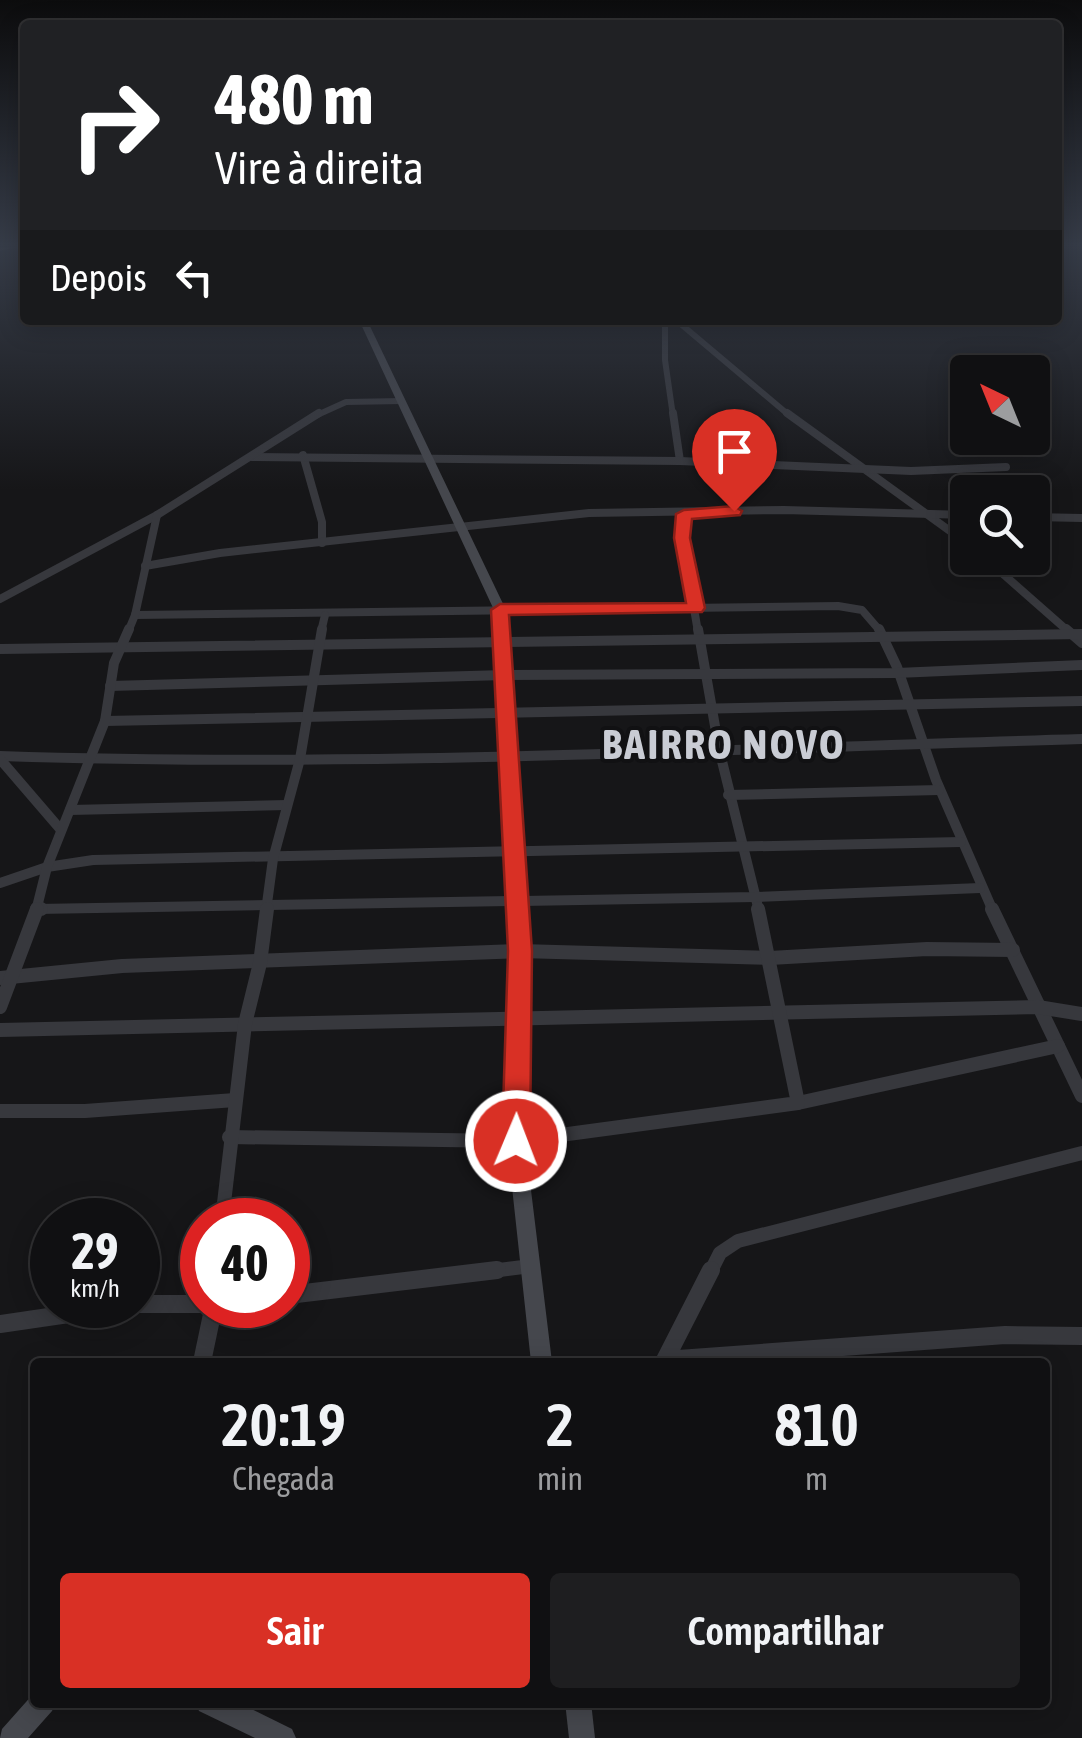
<!DOCTYPE html>
<html lang="pt">
<meta charset="utf-8">
<style>
body{margin:0;font-family:"Asap Condensed",sans-serif;background:#1e1e20;color:#f1f3f6;height:100vh;display:flex;flex-direction:column;font-size:38px;white-space:nowrap}
*{box-sizing:border-box;margin:0}
p{font-size:32px;color:#9c9d9f}
.icon{flex:none;width:55px;height:55px;fill:none;stroke:currentColor;stroke-width:2;stroke-linecap:round;stroke-linejoin:round}
.map{position:relative;flex:1;overflow:hidden}
.details{position:absolute;left:30px;top:1358px;width:1020px;height:350px;display:flex;flex-direction:column;background:#101012;border-radius:10px;box-shadow:0 5px 25px #0003,0 0 0 2px #303032}
.details>*{flex:none}
.guide{position:absolute;left:20px;top:20px;width:1042px;height:305px;border-radius:10px;box-shadow:0 5px 25px #0003,0 0 0 2px #303032;background:#202124;color:#fff;overflow:hidden}
.needle{width:65px;rotate:317deg}
.fabs{position:absolute;left:950px;top:355px;display:grid;gap:20px}
.fabs a{display:grid;place-items:center;width:100px;height:100px;border-radius:10px;background:#101012;box-shadow:0 5px 25px #0003,0 0 0 2px #303032;font-size:50px}
.speed{position:absolute;left:30px;top:1198px;display:flex;gap:20px;font-size:50px;font-weight:700;text-align:center}
.speed>*{display:grid;place-content:center;width:130px;height:130px;border-radius:50%;background:#101012;box-shadow:0 5px 25px #0003,0 0 0 2px #303032;line-height:1}
.speed small{font-size:25px;font-weight:400}
.speed .limit{border:15px solid #d22;background:#fff;color:#111}
.pin{position:absolute;display:grid;place-items:center;width:85px;height:85px;color:#fff;margin:-102px -42px;border-radius:50% 50% 50% 0;rotate:-45deg;box-shadow:0 0 10px #0007}
.pin .icon{rotate:45deg}
.me{position:absolute;width:110px;margin:-55px;rotate:1deg;stroke-linejoin:round;filter:drop-shadow(0 0 8px #0008)}
.turn{display:flex;align-items:center;gap:35px;height:210px;padding:0 30px;font-size:45px}
.turn .icon{width:130px;height:130px;stroke-width:2.5}
.turn b{display:block;font-size:70px;line-height:85px}
.then{display:flex;align-items:center;height:95px;padding:0 30px;background:#0003;gap:20px;font-size:38px}
.eta{display:flex;justify-content:space-evenly;align-items:center;height:170px;text-align:center}
.eta b{font-size:60px;font-weight:600;line-height:70px}
.button{display:flex;gap:20px;margin-top:auto;padding:20px 30px}
.button a{flex:1;height:115px;border-radius:10px;background:#d93025;color:#fff;font-size:40px;font-weight:600;line-height:115px;text-align:center}
.button a+a{background:#1e1e20;color:#f1f3f6}
.map>svg:first-child{display:block}
.lines{fill:none;stroke-linecap:round;stroke-linejoin:round}
.street-far4{stroke:#37383d;stroke-width:6}
.street-far3{stroke:#37383d;stroke-width:8}
.street-far2{stroke:#37383d;stroke-width:10}
.street-far1{stroke:#37383d;stroke-width:14}
.street{stroke:#37383d;stroke-width:18}
.secondary{fill:#45474d;fill-rule:evenodd}
.primary{fill:#53555c;fill-rule:evenodd}
.route{fill:#d93025;stroke:#8d1f18;stroke-width:2.5}
.labels{text-anchor:middle;dominant-baseline:central;stroke-width:8;stroke-linejoin:round;paint-order:stroke}
.district-label{font-size:42px;font-weight:bold;letter-spacing:2.5px;fill:#c9ccd4;stroke:#111113}
</style>
<div class="map">
<svg width="1082" height="1738" viewBox="0 0 1082 1738">
<rect width="100%" height="100%" fill="#161618"/>
<g class="lines">
<g class="street-far4">
<polyline points="665,320 665,360 673,416"/>
<polyline points="676,320 790,416"/>
<polyline points="315,416 346,402 402,401"/>
</g>
<g class="street-far3">
<polyline points="673,413 680,461"/>
<polyline points="787,413 968,544"/>
<polyline points="303,455 322,522 322,543"/>
<polyline points="252,457 680,461 911,471 1006,467"/>
<polyline points="684,514 682,539 698,632"/>
<polyline points="1032,517 1082,518"/>
<polyline points="985,558 1069,632"/>
<polyline points="145,566 220,553 589,513 784,510 968,515"/>
<polyline points="0,599 157,515 319,413"/>
<polyline points="135,615 838,606 862,610 881,632"/>
<polyline points="128,632 135,615 157,515"/>
<polyline points="321,632 325,615"/>
</g>
<g class="street-far2">
<polyline points="698,629 719,749 759,911"/>
<polyline points="879,629 897,667 936,780 993,911"/>
<polyline points="1066,629 1082,643"/>
<polyline points="0,649 1082,634"/>
<polyline points="110,686 505,675 897,673 1082,665"/>
<polyline points="105,721 1082,701"/>
<path d="M0 756C360 768 722 749 1082 739"/>
<polyline points="0,759 61,830"/>
<polyline points="728,795 939,790"/>
<polyline points="70,810 287,805"/>
<polyline points="0,883 47,867 93,860 961,842"/>
<polyline points="37,909 755,897 980,888"/>
<polyline points="36,911 47,867 105,721 114,663 129,629"/>
<polyline points="266,911 273,859 300,759 322,629"/>
</g>
<g class="street-far1">
<polyline points="37,909 41,909"/>
<polyline points="992,909 1082,1096"/>
<polyline points="0,978 122,966 520,951 770,958 927,949 1013,950"/>
<polyline points="0,1007 37,909"/>
<polyline points="0,1030 1038,1007 1082,1014"/>
<polyline points="798,1103 1058,1046"/>
<polyline points="0,1111 85,1111 235,1100"/>
<polyline points="229,1137 516,1141 798,1103 758,909"/>
<polyline points="222,1220 245,1024 260,963 267,909"/>
<polyline points="476,1273 531,1266"/>
<polyline points="710,1273 720,1253 738,1241 1082,1153"/>
</g>
<g class="street">
<polyline points="711,1270 665,1360 1005,1335 1082,1336"/>
<polyline points="288,1295 497,1270"/>
<polyline points="138,1304 202,1304"/>
<polyline points="0,1324 130,1305"/>
<polyline points="202,1362 214,1305"/>
</g>
<g class="secondary">
<polygon points="359,320 367,320 506,610 528,951 525,1141 552,1362 531,1362 507,1141 512,951 494,610"/>
<polygon points="34,1693 35,1702 56,1702 52,1711 28,1738 0,1738 2,1729"/>
<polygon points="195,1702 237,1702 292,1729 296,1738 255,1738 199,1711"/>
<polygon points="565,1702 591,1702 595,1738 569,1738"/>
</g>
<polygon class="primary" points="0,247 16,247 0,251"/>
</g>
<linearGradient id="sky" x2="0" y2="1"><stop stop-color="#0c0c0d"/><stop offset="0.5" stop-color="#363c48"/><stop offset="1" stop-color="#363c48" stop-opacity="0"/></linearGradient>
<rect width="1082" height="490" fill="url(#sky)"/>
<polygon class="route" points="734,506 742,511 740,515 692,519 690,538 705,608 702,612 509,615 532,951 530,1141 526,1149 516,1152 506,1149 502,1141 508,951 491,610 500,604 686,603 674,538 676,514 684,510"/>
<g class="labels">
<g class="district-label">
<text x="724" y="744">BAIRRO NOVO</text>
</g>
</g>
</svg>
<div class="fabs">
<a><svg class="needle" viewBox="-14 -14 28 28"><path d="M0-13l5 13h-10z" fill="#e53935"/><path d="M0 13l5-13h-10z" fill="#9c9d9f"/></svg></a>
<a><svg class="icon" aria-label="search" viewBox="0 0 24 24"><circle cx="10" cy="10" r="6"/><path d="M15 15l6 6"/></svg></a>
</div>
<div class="speed"><div>29<small>km/h</small></div><div class="limit">40</div></div>
<div class="pin" style="left:734px;top:511px;background:#d93025"><svg class="icon" aria-label="arrive" viewBox="0 0 24 24"><path d="M6 21V4h12l-3 4 3 4H6"/></svg></div>
<svg class="me" style="left:516px;top:1141px" viewBox="-20 -20 40 40"><circle r="17" fill="#d93025" stroke="#fff" stroke-width="3"/><path d="M0-11L8 9 0 5-8 9z" fill="#fff"/></svg>
<div class="guide">
<div class="turn"><svg class="icon" aria-label="right" viewBox="0 0 24 24"><path d="M7 20v-9h11M14 6l5 5-5 5"/></svg><div><b>480 m</b>Vire à direita</div></div>
<div class="then">Depois<svg class="icon" aria-label="left" viewBox="0 0 24 24"><path d="M17 20v-9H6M10 6l-5 5 5 5"/></svg></div>
</div>
<section class="details">
<div class="eta">
<div><b>20:19</b><p>Chegada</p></div>
<div><b>2</b><p>min</p></div>
<div><b>810</b><p>m</p></div>
</div>
<div class="button"><a>Sair</a><a>Compartilhar</a></div>
</section>
</div>
